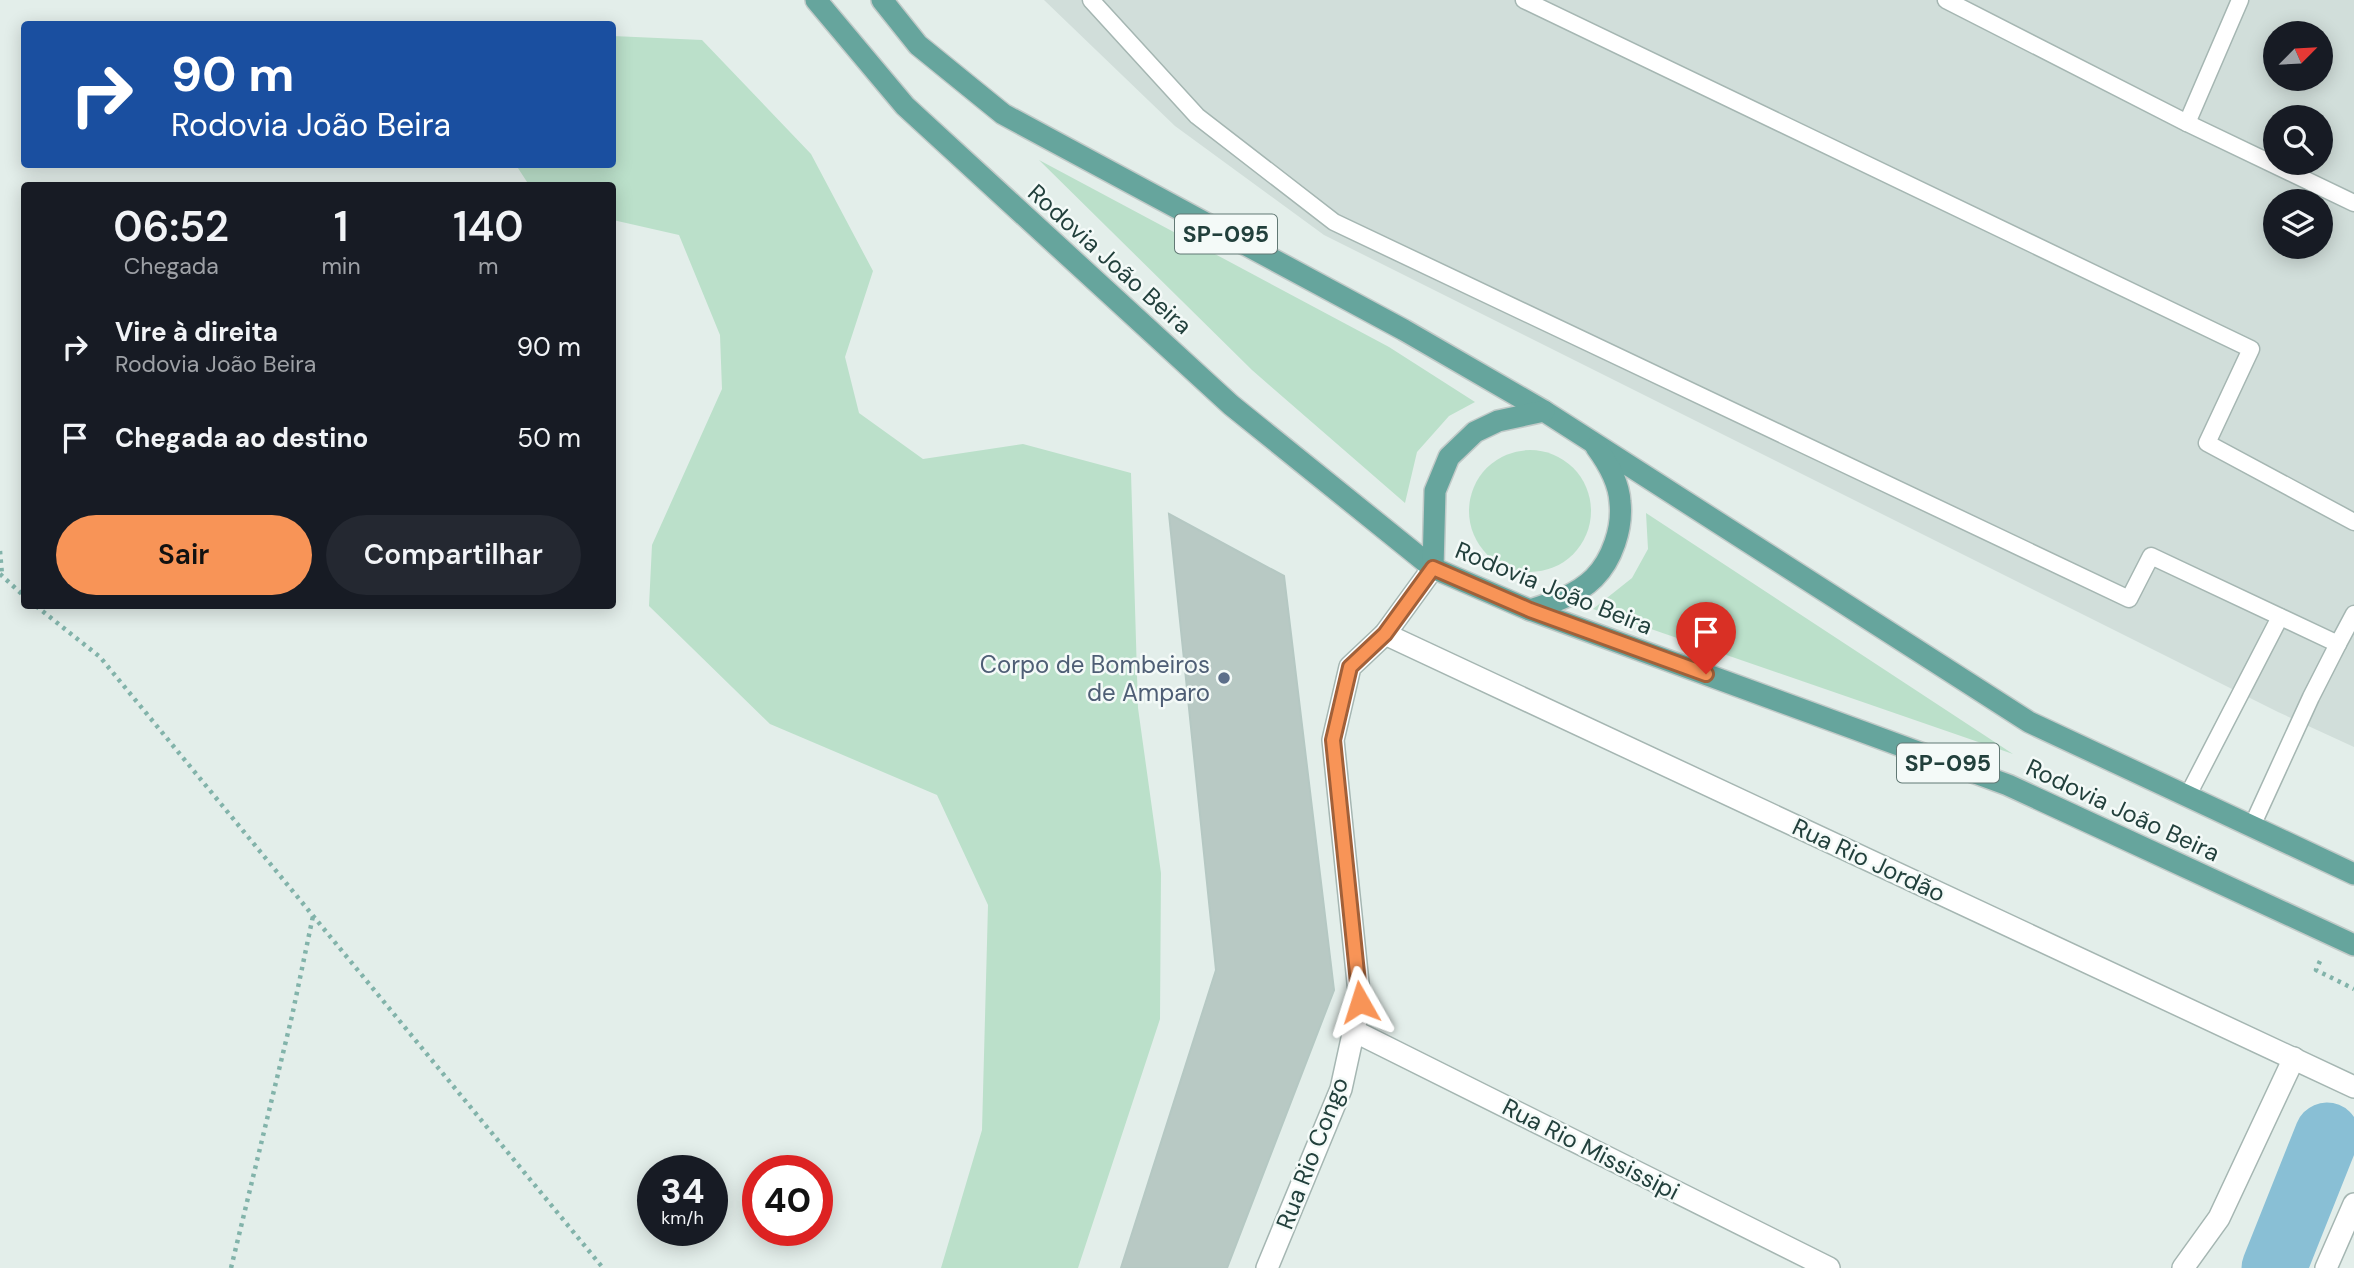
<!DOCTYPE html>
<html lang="pt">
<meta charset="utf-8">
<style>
body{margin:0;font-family:"DM Sans",sans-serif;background:#242831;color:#f1f3f6;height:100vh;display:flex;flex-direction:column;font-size:26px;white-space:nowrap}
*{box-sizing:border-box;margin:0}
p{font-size:23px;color:#9ea1a6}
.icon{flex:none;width:38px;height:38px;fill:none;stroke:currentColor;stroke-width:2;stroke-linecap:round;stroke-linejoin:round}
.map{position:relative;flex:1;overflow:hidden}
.drawer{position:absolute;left:21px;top:182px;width:595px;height:427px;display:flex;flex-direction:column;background:#171b24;border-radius:7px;box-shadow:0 4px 18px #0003}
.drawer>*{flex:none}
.guide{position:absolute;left:21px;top:21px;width:595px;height:147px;border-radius:7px;box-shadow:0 4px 18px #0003;background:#1a4fa0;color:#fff;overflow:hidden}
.needle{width:46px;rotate:66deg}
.fabs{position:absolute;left:2263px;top:21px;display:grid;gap:14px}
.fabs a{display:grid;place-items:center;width:70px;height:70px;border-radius:50%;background:#171b24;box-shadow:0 4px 18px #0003;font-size:35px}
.speed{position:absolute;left:637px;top:1155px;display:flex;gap:14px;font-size:35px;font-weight:700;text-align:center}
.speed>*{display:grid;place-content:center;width:91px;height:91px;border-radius:50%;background:#171b24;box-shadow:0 4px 18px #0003;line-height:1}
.speed small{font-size:18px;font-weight:400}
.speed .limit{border:10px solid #d22;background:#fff;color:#111}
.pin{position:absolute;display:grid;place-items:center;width:60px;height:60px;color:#fff;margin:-72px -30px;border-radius:50% 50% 50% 0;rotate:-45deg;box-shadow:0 0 7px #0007}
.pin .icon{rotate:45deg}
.me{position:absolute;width:77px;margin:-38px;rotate:354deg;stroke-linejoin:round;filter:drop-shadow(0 0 5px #0008)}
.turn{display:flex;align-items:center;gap:24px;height:147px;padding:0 35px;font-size:32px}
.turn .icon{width:91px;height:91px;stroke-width:2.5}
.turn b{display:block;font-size:49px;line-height:60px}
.eta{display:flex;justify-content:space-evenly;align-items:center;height:119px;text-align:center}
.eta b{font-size:42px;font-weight:600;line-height:49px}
.action{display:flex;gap:14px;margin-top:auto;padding:14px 35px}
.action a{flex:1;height:80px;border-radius:42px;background:#f89457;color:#111;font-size:28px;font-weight:600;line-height:80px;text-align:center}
.action a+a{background:#242831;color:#f1f3f6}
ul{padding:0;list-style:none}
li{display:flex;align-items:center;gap:21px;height:91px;padding:0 35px}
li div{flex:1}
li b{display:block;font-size:26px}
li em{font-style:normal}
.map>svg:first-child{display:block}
.built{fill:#d1deda;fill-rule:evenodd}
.green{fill:#bbe0ca}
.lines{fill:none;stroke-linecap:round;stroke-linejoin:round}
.river{stroke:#89bfd5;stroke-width:65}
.building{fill:#b8c9c4;stroke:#b5c8c3;stroke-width:2}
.service-casing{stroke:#a5b6b2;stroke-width:19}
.minor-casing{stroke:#a5b6b2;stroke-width:24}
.tertiary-casing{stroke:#a5b6b2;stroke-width:24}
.primary-casing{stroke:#c1cac8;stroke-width:24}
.path{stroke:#82b3aa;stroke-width:4.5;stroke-dasharray:3.5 5;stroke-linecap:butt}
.service{stroke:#fff;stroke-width:16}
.minor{stroke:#fff;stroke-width:21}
.tertiary{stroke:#fff;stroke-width:21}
.primary{stroke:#66a59d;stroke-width:21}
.route-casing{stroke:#a16039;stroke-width:18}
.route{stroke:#f89457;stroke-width:12}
.service-dot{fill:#5c6f8a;stroke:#f4faf8;stroke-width:2.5}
.labels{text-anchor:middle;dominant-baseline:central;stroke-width:5;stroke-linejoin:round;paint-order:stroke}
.shield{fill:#f4faf8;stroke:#617874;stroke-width:2}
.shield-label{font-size:23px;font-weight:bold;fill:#22403c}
.street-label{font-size:24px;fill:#22403c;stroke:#f4faf8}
.service-label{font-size:24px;fill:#4e5e75;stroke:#f4faf8;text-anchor:end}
</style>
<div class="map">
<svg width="2354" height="1268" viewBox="0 0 2354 1268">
<rect width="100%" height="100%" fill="#e3eeea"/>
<path class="built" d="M1044 0H2354V747L2278 712 1324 235 1175 126ZM2275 33H2320V79H2275ZM2275 117H2320V163H2275ZM2275 201H2320V247H2275Z"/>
<g class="green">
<polygon points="613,36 702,40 811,154 873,271 845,357 859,413 923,459 1023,444 1131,473 1138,708 1161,873 1160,1019 1078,1268 941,1268 982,1130 988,905 937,795 770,724 649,606 652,545 722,389 720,335 679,235 613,220 612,186 529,185 516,165 612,164"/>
<polygon points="1039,160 1389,347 1475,402 1449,416 1417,452 1405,503 1252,370"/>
<circle cx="1530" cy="511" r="61"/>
<polygon points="1646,513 2013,754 1593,609 1632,578 1648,549"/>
</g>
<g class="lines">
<polyline class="river" points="2274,1268 2327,1135"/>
</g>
<polygon class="building" points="1169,514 1284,576 1334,990 1227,1268 1121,1268 1216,970"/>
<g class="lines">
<g class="service-casing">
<g id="service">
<polyline points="1091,0 1197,116 1334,222 2129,599 2151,556 2338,644 2354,614"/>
<polyline points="1524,0 2251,349 2207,443 2354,522"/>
<polyline points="1946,0 2187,123 2240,0"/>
<polyline points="2187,123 2354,203"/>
<polyline points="2188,795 2280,617"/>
<polyline points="2252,826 2311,697 2338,644"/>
</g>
</g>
<g class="minor-casing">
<polyline id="minor" points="1354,1031 1829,1268"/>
</g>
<g class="tertiary-casing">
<g id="tertiary">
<polyline points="1385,634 2354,1087"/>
<polyline points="1267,1268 1341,1089 1360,1002 1333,740 1350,667 1385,634 1433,568"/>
<polyline points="2183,1268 2219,1218 2294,1058"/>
<polyline points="2326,1268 2354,1204"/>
</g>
</g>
<g class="primary-casing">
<g id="primary">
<polyline points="816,0 905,106 1231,405 1433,568 1530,610 2008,785 2354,945"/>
<polyline points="882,0 918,45 1003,114 1404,330 1544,411 2029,722 2354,874"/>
<polyline points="1433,568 1435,491 1449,457 1475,432 1498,421 1544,411"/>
<path d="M1530 610C1552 603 1577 595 1594 578 1612 560 1623 528 1620 502 1619 483 1607 462 1596 447"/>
</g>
</g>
<g class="path">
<polyline points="0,551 2,575"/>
<polyline points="0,574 24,596"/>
<polyline points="36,606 100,657 603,1268"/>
<polyline points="2320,961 2316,970 2354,989"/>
<polyline points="231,1268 292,1016 313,916"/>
</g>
<use href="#service" class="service"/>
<use href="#minor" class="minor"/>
<use href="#tertiary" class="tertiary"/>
<use href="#primary" class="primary"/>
</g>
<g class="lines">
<g class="route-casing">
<polyline id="route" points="1360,1002 1333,740 1350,667 1385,634 1433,568 1530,610 1706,674"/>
</g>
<use href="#route" class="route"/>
</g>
<circle class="service-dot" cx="1224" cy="678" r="7"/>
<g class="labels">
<g class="shield">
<rect x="1175" y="214.5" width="102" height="39" rx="5"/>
<rect x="1897" y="743.5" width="102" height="39" rx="5"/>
</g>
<g class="shield-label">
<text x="1226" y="234">SP-095</text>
<text x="1948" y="763">SP-095</text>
</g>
<g class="street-label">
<text transform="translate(1110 259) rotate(42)">Rodovia João Beira</text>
<text transform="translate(1554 588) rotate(22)">Rodovia João Beira</text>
<text transform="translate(2123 810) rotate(25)">Rodovia João Beira</text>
<text transform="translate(1869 860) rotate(25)">Rua Rio Jordão</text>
<text transform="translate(1591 1149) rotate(27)">Rua Rio Mississipi</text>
<text transform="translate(1312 1153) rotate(-69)">Rua Rio Congo</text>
</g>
<g class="service-label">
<text x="1210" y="664">Corpo de Bombeiros<tspan x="1210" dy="28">de Amparo</tspan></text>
</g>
</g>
</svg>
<div class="fabs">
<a><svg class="needle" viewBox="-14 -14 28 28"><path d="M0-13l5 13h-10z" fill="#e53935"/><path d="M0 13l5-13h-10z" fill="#9ea1a6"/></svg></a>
<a><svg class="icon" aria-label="search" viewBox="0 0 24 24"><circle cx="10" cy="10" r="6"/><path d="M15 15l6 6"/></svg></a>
<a><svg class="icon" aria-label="layers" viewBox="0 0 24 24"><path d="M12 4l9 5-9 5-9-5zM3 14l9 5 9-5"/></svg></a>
</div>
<div class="speed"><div>34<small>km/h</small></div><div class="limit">40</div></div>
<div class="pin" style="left:1706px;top:674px;background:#d93025"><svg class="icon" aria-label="arrive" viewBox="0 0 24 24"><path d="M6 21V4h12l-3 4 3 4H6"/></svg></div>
<svg class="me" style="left:1360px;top:1002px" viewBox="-20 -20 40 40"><path d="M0-17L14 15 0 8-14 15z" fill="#f89457" stroke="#fff" stroke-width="4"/></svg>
<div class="guide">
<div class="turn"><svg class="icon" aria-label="right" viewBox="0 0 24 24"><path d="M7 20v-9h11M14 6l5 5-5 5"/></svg><div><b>90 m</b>Rodovia João Beira</div></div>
</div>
<section class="drawer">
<div class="eta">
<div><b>06:52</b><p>Chegada</p></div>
<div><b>1</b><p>min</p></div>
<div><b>140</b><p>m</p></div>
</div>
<ul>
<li><svg class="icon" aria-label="right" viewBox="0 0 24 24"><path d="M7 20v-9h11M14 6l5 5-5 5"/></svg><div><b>Vire à direita</b><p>Rodovia João Beira</p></div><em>90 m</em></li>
<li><svg class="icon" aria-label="arrive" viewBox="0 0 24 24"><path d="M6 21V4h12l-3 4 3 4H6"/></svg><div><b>Chegada ao destino</b></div><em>50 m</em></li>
</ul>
<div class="action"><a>Sair</a><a>Compartilhar</a></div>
</section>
</div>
